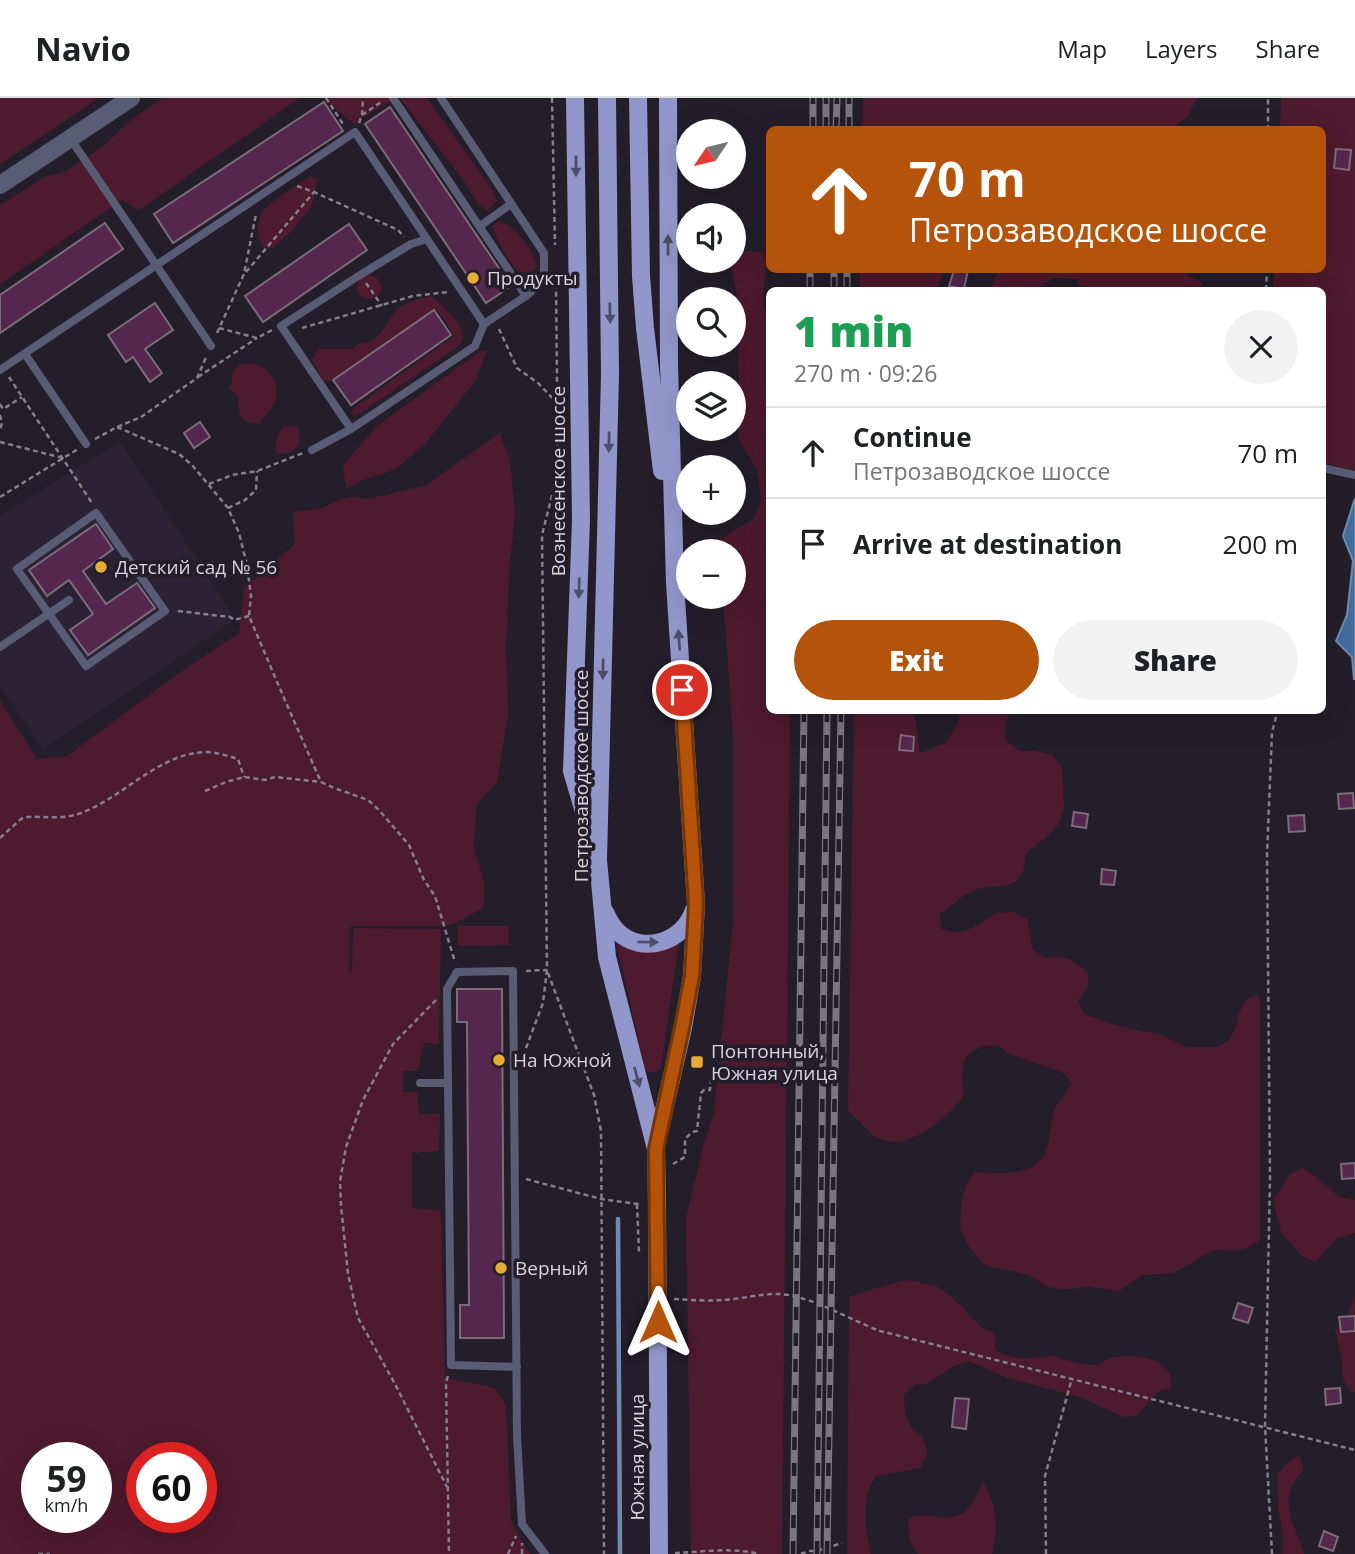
<!DOCTYPE html>
<meta charset="utf-8">
<style>
body{margin:0;font-family:"Open Sans",sans-serif;background:#f2f2f2;color:#202124;height:100vh;display:flex;flex-direction:column;font-size:26px;white-space:nowrap}
*{box-sizing:border-box;margin:0}
p{font-size:23px;color:#757577}
.icon{flex:none;width:38px;height:38px;fill:none;stroke:currentColor;stroke-width:2;stroke-linecap:round;stroke-linejoin:round}
.map{position:relative;flex:1;overflow:hidden}
.panel{position:absolute;left:766px;top:189px;width:560px;height:427px;display:flex;flex-direction:column;background:#fff;border-radius:10px;box-shadow:0 7px 28px #0002}
.panel>*{flex:none}
.hud{position:absolute;left:766px;top:28px;width:560px;height:147px;border-radius:10px;box-shadow:0 7px 28px #0002;background:#b45309;color:#fff;overflow:hidden}
.needle{width:46px;rotate:235deg}
.fabs{position:absolute;left:676px;top:21px;display:grid;gap:14px}
.fabs a{display:grid;place-items:center;width:70px;height:70px;border-radius:50%;background:#fff;box-shadow:0 7px 28px #0002;font-size:35px}
.speed{position:absolute;left:21px;top:1344px;display:flex;gap:14px;font-size:35px;font-weight:700;text-align:center}
.speed>*{display:grid;place-content:center;width:91px;height:91px;border-radius:50%;background:#fff;box-shadow:0 7px 28px #0002;line-height:1}
.speed small{font-size:18px;font-weight:400}
.speed .limit{border:10px solid #d22;background:#fff;color:#111}
.pin{position:absolute;display:grid;place-items:center;width:60px;height:60px;color:#fff;margin:-30px;border:4px solid #fff;border-radius:50%;box-shadow:0 2px 7px #0007}
.me{position:absolute;width:77px;margin:-38px;rotate:0deg;stroke-linejoin:round;filter:drop-shadow(0 0 5px #0008)}
.turn{display:flex;align-items:center;gap:24px;height:147px;padding:0 28px;font-size:32px}
.turn .icon{width:91px;height:91px;stroke-width:2.5}
.turn b{display:block;font-size:49px;line-height:60px}
.round{display:grid;place-items:center;flex:none;width:74px;height:74px;border-radius:37px;background:#f2f2f2}
.summary{display:flex;align-items:center;justify-content:space-between;height:119px;padding:0 28px}
h1{font-size:42px;font-weight:800;line-height:52px;color:#1e9e55}
.primary-button{display:flex;gap:14px;margin-top:auto;padding:14px 28px}
.primary-button a{flex:1;height:80px;border-radius:42px;background:#b45309;color:#fff;font-size:28px;font-weight:800;line-height:80px;text-align:center}
.primary-button a+a{background:#f2f2f2;color:#202124}
ul{padding:0;list-style:none}
li{display:flex;align-items:center;gap:21px;height:91px;padding:0 28px;border-top:2px solid #e0e0e0}
li div{flex:1}
li b{display:block;font-size:26px}
li em{font-style:normal}
header{display:flex;align-items:center;gap:42px;box-sizing:border-box;height:98px;padding:0 35px;background:#fff;border-bottom:2px solid #e0e0e0}
header strong{font-size:33px}
nav{display:flex;gap:38px;margin-inline-start:auto;font-size:24px}
.map>svg:first-child{display:block}
.built{fill:#2b2335}
.green{fill:#4e1a2d;fill-rule:evenodd}
.water{fill:#416c9c;stroke:#6e8baf;stroke-width:2}
.lines{fill:none;stroke-linecap:round;stroke-linejoin:round}
.stream{stroke:#6e8baf;stroke-width:4.5}
.building{fill:#55264e;stroke:#7b6d78;stroke-width:2}
.path{stroke:#85818b;stroke-width:2.5;stroke-dasharray:5 3.5;stroke-linecap:butt}
.service{stroke:#595c75;stroke-width:8}
.tertiary{stroke:#595c75;stroke-width:18}
.primary{stroke:#9197ca;stroke-width:18}
.rail-casing{stroke:#7a7680;stroke-width:7}
.rail{stroke:#231e2a;stroke-width:4.5;stroke-dasharray:13;stroke-linecap:butt}
.oneway{fill:#4f4e6a}
.route-casing{stroke:#753606;stroke-width:18}
.route{stroke:#b45309;stroke-width:12}
.poi-dot{fill:#e6ac36;stroke:#231e2a;stroke-width:2.5}
.labels{text-anchor:middle;dominant-baseline:central;stroke-width:7;stroke-linejoin:round;paint-order:stroke}
.poi-label{font-size:19px;fill:#d6d3db;stroke:#231e2a;text-anchor:start}
.street-label{font-size:19px;fill:#d6d3db;stroke:#231e2a}
</style>
<header>
<strong>Navio</strong>
<nav><a>Map</a><a>Layers</a><a>Share</a></nav>
</header>
<div class="map">
<svg width="1355" height="1456" viewBox="0 0 1355 1456">
<rect width="100%" height="100%" fill="#231e2a"/>
<polygon class="built" points="120,344 236,521 43,651 0,587 0,418"/>
<g class="green">
<polygon points="0,0 99,0 0,66"/>
<polygon points="163,0 300,0 139,112 122,102 0,186 0,107 44,79 65,74 102,49 131,22"/>
<polygon points="323,0 397,0 373,13 354,26"/>
<polygon points="400,0 427,0 493,93 497,103 488,113 479,107 464,83"/>
<polygon points="863,0 1197,0 1188,18 1172,31 862,32"/>
<polygon points="1281,0 1355,0 1355,372 1323,365 1323,192 1273,192 1274,172 1323,172 1323,32 1280,31"/>
<path d="M311 78 317 81 314 100 311 109 292 133 273 150 264 151C256 139 256 127 262 114 267 106 301 85 311 78Z"/>
<path d="M500 123C519 131 531 150 537 168L530 179 524 181C510 165 499 148 492 128Z"/>
<polygon points="747,153 762,154 766,166 763,205 768,222 770,224 770,612 790,613 782,1456 691,1456 686,1119 704,1045 714,1015 733,823 733,635 723,499 733,499 733,453 720,453 719,442 754,421 761,403 757,371 739,342 738,202 730,163 733,163 733,156"/>
<polygon points="860,172 944,172 937,192 860,192"/>
<polygon points="999,172 1181,172 1189,178 1202,184 1202,192 1081,192 1077,181 1053,180 1036,192 990,192"/>
<circle cx="369" cy="189" r="12"/>
<path d="M431 198C441 206 459 221 462 233 464 240 461 244 458 249L362 314 354 318 350 315 359 306 454 238 448 227 436 211 328 284 323 282 312 262 319 251H353L358 246C386 244 384 220 403 207 411 202 422 201 431 198Z"/>
<polygon points="481,253 487,253 476,282 425,346 396,371 363,382 346,391 343,367 378,327"/>
<path d="M253 265C257 267 264 269 267 273 286 291 273 311 259 326 240 325 237 317 239 299L229 290 232 283V275L239 267Z"/>
<path d="M291 328 299 330V347C292 354 287 357 277 356 274 345 276 338 283 329Z"/>
<path d="M500 335 510 363 515 415 509 477 506 549 508 617 497 684 476 708 474 751 485 787 483 810 458 824 443 828H350L349 873H352L353 830 441 831 439 946 424 945 418 972 403 973V994H417L419 1016H440L439 1053 412 1055V1110L441 1113 445 1280 495 1290 506 1308 511 1424 530 1456H0V602L37 661 67 658 186 570 239 535 244 490 294 447 293 414 322 410 341 401 354 399 369 401 426 387ZM37 1360H96V1419H37ZM142 1360H201V1419H142Z"/>
<path d="M854 613H914L920 655 946 645 959 623V613H1011L1004 629 1007 643 1020 653H1037L1053 657 1062 670 1064 711 1059 726 1049 737 1025 756C1026 762 1025 766 1023 773 1015 793 995 786 978 791 964 795 951 808 940 816L941 831 955 835 970 831 997 815 1013 814 1027 821 1033 852 1046 860C1066 857 1073 861 1088 875V890L1078 902 1084 916 1115 927 1161 937 1187 949H1218L1230 941 1236 928 1239 915 1247 901 1256 897 1260 901V1142L1247 1150 1233 1153 1219 1151 1205 1156 1194 1164 1173 1175 1143 1177 1119 1193 1090 1188 1074 1191H1059L1045 1188 1033 1179 1017 1174 986 1168 974 1155 966 1144 960 1130 962 1100 967 1085 975 1074C997 1076 1033 1079 1045 1055 1051 1043 1049 1026 1054 1013 1058 1003 1067 994 1072 985L1064 975 1009 956 997 947C958 949 962 967 963 999 946 1021 905 1057 876 1039 865 1032 859 1020 848 1014Z"/>
<polygon points="458,828 509,828 509,847 458,848"/>
<polygon points="616,843 679,844 661,970 655,975 648,974 645,971"/>
<polygon points="1302,1070 1315,1078 1339,1099 1355,1102 1355,1135 1336,1141 1316,1164 1302,1158 1282,1136 1273,1102 1289,1077"/>
<path d="M907 1182 937 1188 962 1208 970 1219 982 1229 995 1236V1252L1008 1258 1023 1261 1053 1258 1084 1267 1099 1266 1112 1259 1127 1258 1142 1259 1157 1263 1170 1275 1171 1290 1157 1294 1137 1318 1123 1319 1080 1299 1007 1280 969 1263 954 1268 929 1285 914 1287 904 1297 905 1315 911 1329 923 1340 928 1356 920 1370 876 1378C860 1401 865 1430 871 1456H847L849 1199 876 1190Z"/>
<polygon points="1355,1197 1355,1294 1351,1294 1343,1281 1342,1263 1335,1231 1347,1221"/>
<path d="M1299 1357 1304 1372C1275 1400 1294 1424 1304 1456H1282L1283 1437 1278 1410 1277 1377 1287 1365Z"/>
<path d="M983 1384C998 1410 998 1428 992 1456H918C909 1444 907 1435 909 1420 922 1417 925 1417 938 1419 965 1424 973 1406 983 1384Z"/>
</g>
<polygon class="water" points="1355,400 1355,581 1354,581 1352,559 1336,543 1347,517 1353,463 1343,438"/>
<g class="lines">
<polyline class="stream" points="618,1121 620,1456"/>
</g>
<g class="building">
<polygon points="324,4 343,33 173,145 154,116"/>
<polygon points="390,9 511,188 486,205 365,26"/>
<polygon points="1336,51 1351,52 1349,72 1334,70"/>
<polygon points="105,125 123,151 0,235 0,197"/>
<polygon points="349,126 367,152 263,224 245,198"/>
<polygon points="954,172 968,172 964,191 949,188"/>
<polygon points="155,205 173,232 145,251 162,275 150,284 133,259 126,264 108,237"/>
<polygon points="434,212 451,237 351,307 333,282"/>
<polygon points="200,324 210,339 194,350 184,335"/>
<polygon points="96,426 113,451 83,473 106,506 137,485 155,510 88,557 70,532 93,516 69,482 47,498 29,472"/>
<polygon points="901,637 914,639 913,653 899,652"/>
<polygon points="1353,695 1354,710 1339,711 1338,696"/>
<polygon points="1074,714 1088,716 1086,730 1072,728"/>
<polygon points="1304,717 1305,733 1289,734 1288,718"/>
<polygon points="1102,771 1116,773 1114,787 1101,786"/>
<polygon points="457,891 502,891 504,1240 460,1240 460,1207 469,1207 467,924 457,924"/>
<polygon points="1355,1065 1355,1080 1342,1081 1341,1066"/>
<polygon points="1238,1205 1253,1210 1248,1225 1233,1220"/>
<polygon points="1355,1218 1355,1233 1341,1234 1339,1219"/>
<polygon points="1340,1290 1341,1305 1326,1307 1325,1291"/>
<polygon points="955,1300 969,1301 966,1331 952,1329"/>
<polygon points="1324,1433 1338,1439 1333,1453 1319,1448"/>
</g>
<g class="lines">
<g class="path">
<polyline points="326,0 343,26"/>
<polyline points="552,0 555,147"/>
<polyline points="362,17 363,0"/>
<polyline points="359,25 362,17 381,4"/>
<polyline points="1268,32 1268,0"/>
<polyline points="297,88 314,94 398,132 404,139"/>
<polyline points="246,174 314,94"/>
<polyline points="366,185 382,208"/>
<polyline points="1266,192 1267,172"/>
<polyline points="219,230 257,240 272,232"/>
<polyline points="302,230 413,198 448,194"/>
<polyline points="499,231 517,270 538,285 558,306"/>
<polyline points="217,235 244,176 256,116"/>
<polyline points="9,279 92,405"/>
<polyline points="198,279 257,240"/>
<polyline points="0,306 3,311 22,299"/>
<polyline points="0,317 2,325 0,332"/>
<polyline points="117,329 179,356 192,367 228,410 239,435 247,467 251,498 249,518 284,600 321,684 334,690 368,702 379,712 409,747 424,782 435,798 455,864"/>
<polyline points="95,341 117,329 141,319 197,280 207,257"/>
<polyline points="0,344 63,360"/>
<polyline points="209,386 232,377 257,373 303,355"/>
<polyline points="0,399 78,351"/>
<polyline points="228,410 245,402 256,392 257,373"/>
<polyline points="178,513 230,519 234,522 249,518"/>
<polyline points="205,693 226,684 244,679 265,682 275,679 321,684"/>
<path d="M0 740 21 721 27 719C44 718 64 722 81 715 124 699 159 655 206 654 217 654 228 658 238 661L244 679"/>
<polyline points="526,873 547,872"/>
<polyline points="548,875 594,997 601,1033 604,1456"/>
<polyline points="436,902 393,946 363,1002 346,1049 340,1084 341,1107 348,1176 358,1220 395,1286 447,1389"/>
<polyline points="526,950 543,905 547,872 542,437 558,373 556,189"/>
<polyline points="673,1066 685,1059 685,1041 692,1034 697,1033 701,995 704,992 710,992 711,980"/>
<polyline points="526,1081 601,1101 637,1106 639,1102"/>
<polyline points="637,1106 639,1154"/>
<path d="M674 1201C690 1202 707 1203 723 1202 741 1201 759 1196 777 1196 808 1196 850 1222 880 1233L1355 1352"/>
<polyline points="448,1278 446,1284 449,1456"/>
<path d="M675 1455C702 1454 732 1449 759 1456"/>
<polyline points="38,1456 50,1456"/>
<polyline points="508,1456 516,1438"/>
<polyline points="522,1456 522,1445"/>
<polyline points="801,1456 808,1453 817,1453 842,1445"/>
<polyline points="1046,1456 1045,1378 1072,1280"/>
<polyline points="1272,1456 1265,1328 1270,1079 1267,756 1272,634 1278,612"/>
</g>
<g class="service">
<polyline points="393,0 526,198"/>
<polyline points="70,40 211,248"/>
<polyline points="480,128 511,106"/>
<polyline points="427,141 411,146 360,177 281,228 351,331 475,248 484,226"/>
<polyline points="25,256 86,346"/>
<polyline points="0,272 355,34 484,226 526,198 544,183 544,155 441,0"/>
<polyline points="312,352 351,331"/>
<polyline points="1323,370 1355,377"/>
<polygon points="96,415 165,513 86,568 17,471"/>
<polyline points="0,549 69,502"/>
<polyline points="420,985 448,985"/>
<polyline points="517,1269 451,1267 447,891 457,874 513,873 517,1338 522,1426 545,1456"/>
</g>
<polyline class="tertiary" points="0,87 131,0"/>
<g class="primary">
<polyline points="575,0 581,422 572,673 593,745"/>
<polyline points="607,0 610,276 598,762 607,859 656,1051 657,1102 659,1456"/>
<polyline points="638,0 641,178 645,230 662,373"/>
<path d="M605 814C608 821 611 827 617 833 642 858 684 844 694 812"/>
<polyline points="656,1047 683,930 692,878 696,806 675,485 669,266 668,0"/>
</g>
<g class="rail-casing">
<g id="rail">
<polyline points="813,32 813,0"/>
<polyline points="826,32 826,0"/>
<polyline points="836,32 837,0"/>
<polyline points="849,32 849,0"/>
<polyline points="810,192 810,172"/>
<polyline points="834,192 834,172"/>
<polyline points="847,192 847,172"/>
<polyline points="793,1456 804,612"/>
<polyline points="817,1456 827,612"/>
<polyline points="827,1456 841,612"/>
</g>
</g>
<use href="#rail" class="rail"/>
</g>
<defs><path id="oneway-solid" d="M-6-.8H1V-3.2L6.5 0L1 3.2V.8H-6Z" transform="scale(1.75)"/></defs>
<g class="oneway">
<use href="#oneway-solid" transform="translate(576 68) rotate(90)"/>
<use href="#oneway-solid" transform="translate(668 147) rotate(-90)"/>
<use href="#oneway-solid" transform="translate(610 215) rotate(89)"/>
<use href="#oneway-solid" transform="translate(609 344) rotate(91)"/>
<use href="#oneway-solid" transform="translate(579 490) rotate(92)"/>
<use href="#oneway-solid" transform="translate(679 542) rotate(-94)"/>
<use href="#oneway-solid" transform="translate(603 571) rotate(91)"/>
<use href="#oneway-solid" transform="translate(648 844) rotate(1)"/>
<use href="#oneway-solid" transform="translate(637 979) rotate(75)"/>
</g>
<g class="lines">
<g class="route-casing">
<polyline id="route" points="658,1224 656,1051 682,930 692,878 696,806 682,592"/>
</g>
<use href="#route" class="route"/>
</g>
<g class="poi-dot">
<circle cx="473" cy="180" r="7"/>
<circle cx="101" cy="469" r="7"/>
<circle cx="499" cy="962" r="7"/>
<rect x="690" y="957" width="14" height="14" rx="3.5"/>
<circle cx="501" cy="1170" r="7"/>
</g>
<g class="labels">
<g class="poi-label">
<text x="487" y="180">Продукты</text>
<text x="115" y="469">Детский сад № 56</text>
<text x="711" y="953">Понтонный,<tspan x="711" dy="22">Южная улица</tspan></text>
<text x="513" y="962">На Южной</text>
<text x="515" y="1170">Верный</text>
</g>
<g class="street-label">
<text transform="translate(558 383) rotate(-90)">Вознесенское шоссе</text>
<text transform="translate(581 678) rotate(-90)">Петрозаводское шоссе</text>
<text transform="translate(637 1359) rotate(-90)">Южная улица</text>
</g>
</g>
</svg>
<div class="fabs">
<a><svg class="needle" viewBox="-14 -14 28 28"><path d="M0-13l5 13h-10z" fill="#e53935"/><path d="M0 13l5-13h-10z" fill="#757577"/></svg></a>
<a><svg class="icon" aria-label="sound" viewBox="0 0 24 24"><path d="M4 9h4l5-4v14l-5-4H4zM17 9q2 3 0 6"/></svg></a>
<a><svg class="icon" aria-label="search" viewBox="0 0 24 24"><circle cx="10" cy="10" r="6"/><path d="M15 15l6 6"/></svg></a>
<a><svg class="icon" aria-label="layers" viewBox="0 0 24 24"><path d="M12 4l9 5-9 5-9-5zM3 14l9 5 9-5"/></svg></a>
<a>+</a>
<a>−</a>
</div>
<div class="speed"><div>59<small>km/h</small></div><div class="limit">60</div></div>
<div class="pin" style="left:682px;top:592px;background:#d93025"><svg class="icon" aria-label="arrive" viewBox="0 0 24 24"><path d="M6 21V4h12l-3 4 3 4H6"/></svg></div>
<svg class="me" style="left:658px;top:1224px" viewBox="-20 -20 40 40"><path d="M0-17L14 15 0 8-14 15z" fill="#b45309" stroke="#fff" stroke-width="4"/></svg>
<div class="hud">
<div class="turn"><svg class="icon" aria-label="ahead" viewBox="0 0 24 24"><path d="M12 20V5M6 11l6-6 6 6"/></svg><div><b>70 m</b>Петрозаводское шоссе</div></div>
</div>
<section class="panel">
<div class="summary"><div><h1>1 min</h1><p>270 m · 09:26</p></div><a class="round"><svg class="icon" aria-label="close" viewBox="0 0 24 24"><path d="M6 6l12 12M18 6L6 18"/></svg></a></div>
<ul>
<li><svg class="icon" aria-label="ahead" viewBox="0 0 24 24"><path d="M12 20V5M6 11l6-6 6 6"/></svg><div><b>Continue</b><p>Петрозаводское шоссе</p></div><em>70 m</em></li>
<li><svg class="icon" aria-label="arrive" viewBox="0 0 24 24"><path d="M6 21V4h12l-3 4 3 4H6"/></svg><div><b>Arrive at destination</b></div><em>200 m</em></li>
</ul>
<div class="primary-button"><a>Exit</a><a>Share</a></div>
</section>
</div>
